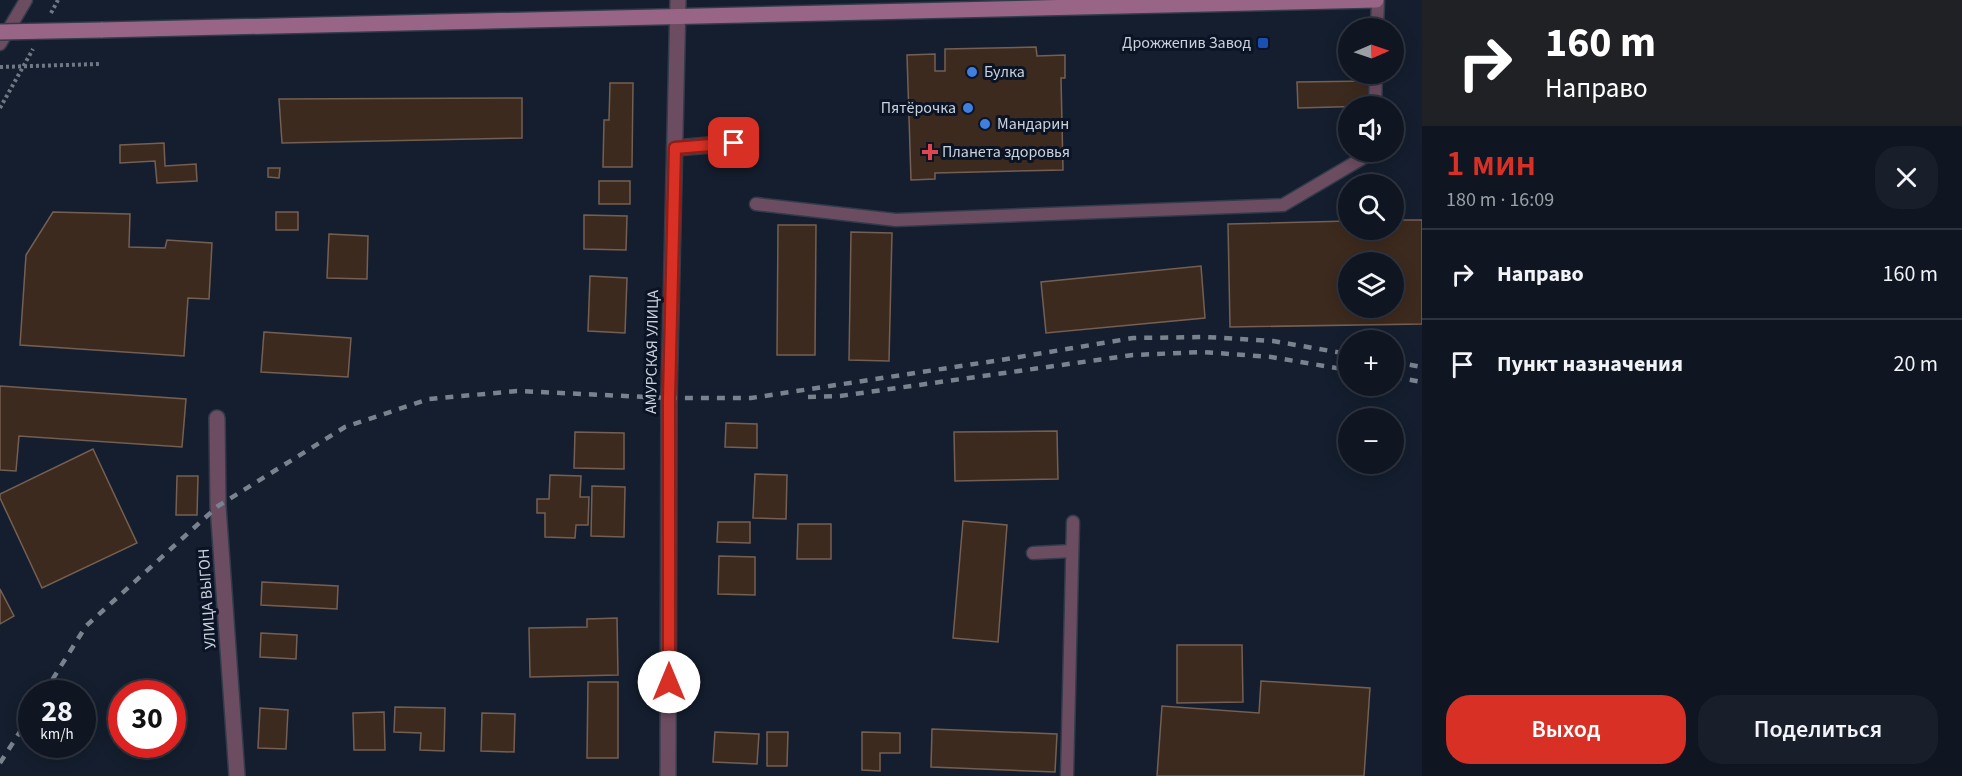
<!DOCTYPE html>
<html lang="ru">
<meta charset="utf-8">
<style>
body{margin:0;font-family:"Source Sans 3",sans-serif;background:#181f2a;color:#f1f3f6;height:100vh;display:flex;flex-direction:column;font-size:22px;white-space:nowrap}
*{box-sizing:border-box;margin:0}
p{font-size:20px;color:#9b9fa5}
.icon{flex:none;width:33px;height:33px;fill:none;stroke:currentColor;stroke-width:2;stroke-linecap:round;stroke-linejoin:round}
.map{position:relative;flex:1;overflow:hidden}
.side{display:flex;flex-direction:column;background:#0f1622;width:540px}
.side>*{flex:none}
.guide{background:#202124;color:#fff;overflow:hidden}
.needle{width:39px;rotate:88deg}
.tools{position:absolute;left:1338px;top:18px;display:grid;gap:12px}
.tools a{display:grid;place-items:center;width:66px;height:66px;border-radius:50%;background:#0f1622;box-shadow:0 3px 15px #0003,0 0 0 2px #2f3540;font-size:30px}
.speed{position:absolute;left:18px;top:680px;display:flex;gap:12px;font-size:30px;font-weight:700;text-align:center}
.speed>*{display:grid;place-content:center;width:78px;height:78px;border-radius:50%;background:#0f1622;box-shadow:0 3px 15px #0003,0 0 0 2px #2f3540;line-height:1}
.speed small{font-size:15px;font-weight:400}
.speed .limit{border:9px solid #d22;background:#fff;color:#111}
.pin{position:absolute;display:grid;place-items:center;width:51px;height:51px;color:#fff;margin:-26px;border-radius:12px;box-shadow:0 3px 9px #0006}
.me{position:absolute;width:66px;margin:-33px;rotate:0deg;stroke-linejoin:round;filter:drop-shadow(0 0 4px #0008)}
.turn{display:flex;align-items:center;gap:21px;height:126px;padding:0 24px;font-size:27px}
.turn .icon{width:78px;height:78px;stroke-width:2.5}
.turn b{display:block;font-size:42px;line-height:51px}
.round{display:grid;place-items:center;flex:none;width:63px;height:63px;border-radius:24px;background:#181f2a}
.summary{display:flex;align-items:center;justify-content:space-between;height:102px;padding:0 24px}
h1{font-size:36px;font-weight:600;line-height:45px;color:#d93025}
.button{display:flex;gap:12px;margin-top:auto;padding:12px 24px}
.button a{flex:1;height:69px;border-radius:24px;background:#d93025;color:#fff;font-size:24px;font-weight:600;line-height:69px;text-align:center}
.button a+a{background:#181f2a;color:#f1f3f6}
ul{padding:0;list-style:none}
li{display:flex;align-items:center;gap:18px;height:90px;padding:0 24px;border-top:2px solid #2f3540}
li div{flex:1}
li b{display:block;font-size:22px}
li em{font-style:normal}
main{display:flex;flex:1;min-height:0}
.map>svg:first-child{display:block}
.building{fill:#3d2a1e;stroke:#755f52;stroke-width:1.5;fill-rule:evenodd}
.lines{fill:none;stroke-linecap:round;stroke-linejoin:round}
.lane-casing{stroke:#313b4a;stroke-width:15}
.street-casing{stroke:#313b4a;stroke-width:18}
.secondary-casing{stroke:#313b4a;stroke-width:18}
.path{stroke:#6f7885;stroke-width:4;stroke-dasharray:3 3;stroke-linecap:butt}
.lane{stroke:#6c4c61;stroke-width:12}
.street{stroke:#6c4c61;stroke-width:15}
.secondary{stroke:#986587;stroke-width:15}
.rail{stroke:#7a828f;stroke-width:4.5;stroke-dasharray:8 8;stroke-linecap:butt}
.secondary-bridge-casing{stroke:#313b4a;stroke-width:18;stroke-linecap:butt}
.path-bridge{stroke:#6f7885;stroke-width:4;stroke-dasharray:3 3;stroke-linecap:butt}
.secondary-bridge{stroke:#986587;stroke-width:15}
.route-casing{stroke:#8d1f18;stroke-width:15}
.route{stroke:#d93025;stroke-width:10}
.transit-dot{fill:#1a4fb4;stroke:#0b1424;stroke-width:2}
.shop-dot{fill:#3f7fe0;stroke:#0b1424;stroke-width:2}
.health-dot{fill:#e0444e;stroke:#0b1424;stroke-width:2}
.labels{text-anchor:middle;dominant-baseline:central;stroke-width:6;stroke-linejoin:round;paint-order:stroke}
.poi-label{font-size:16px;fill:#cbd2dd;stroke:#0b1424;text-anchor:start}
.street-label{font-size:16px;fill:#cbd2dd;stroke:#0b1424}
</style>
<main>
<div class="map">
<svg width="1422" height="776" viewBox="0 0 1422 776">
<rect width="100%" height="100%" fill="#141e2e"/>
<g class="building">
<polygon points="1036,47 1037,56 1065,55 1065,78 1061,78 1063,170 935,173 935,179 911,180 907,55 935,54 935,71 945,71 945,49"/>
<polygon points="1370,81 1371,106 1298,108 1297,82"/>
<polygon points="610,83 633,83 632,167 603,167 604,120 609,120"/>
<polygon points="522,98 522,138 282,143 279,99"/>
<polygon points="164,143 165,166 196,164 197,181 157,183 155,161 120,163 120,145"/>
<polygon points="268,168 280,168 279,178 268,177"/>
<rect x="599" y="181" width="31" height="23"/>
<polygon points="53,212 130,214 129,247 165,248 167,240 212,243 209,299 188,298 184,356 20,345 26,255"/>
<rect x="276" y="212" width="22" height="18"/>
<polygon points="584,215 627,216 626,250 584,249"/>
<path d="M1394 220H1422V324L1230 327 1228 224 1348 221V230H1394ZM1348 262H1394V308H1348Z"/>
<polygon points="778,225 816,225 815,355 777,355"/>
<polygon points="851,232 892,233 889,361 849,360"/>
<polygon points="329,234 368,236 367,279 327,278"/>
<polygon points="1201,266 1205,318 1046,333 1041,282"/>
<polygon points="590,276 627,278 625,333 588,331"/>
<polygon points="264,332 351,338 348,377 261,372"/>
<polygon points="0,386 186,399 182,447 19,436 16,471 0,470"/>
<polygon points="726,423 757,424 757,448 725,447"/>
<polygon points="1057,431 1058,479 955,481 954,432"/>
<polygon points="575,432 624,433 624,469 574,468"/>
<polygon points="93,449 137,543 42,588 0,498 0,494"/>
<polygon points="755,474 787,475 786,519 753,518"/>
<polygon points="550,475 581,476 580,497 589,497 588,525 576,525 575,538 545,537 545,513 537,513 537,499 549,499"/>
<polygon points="177,476 198,476 197,515 176,515"/>
<polygon points="592,486 625,487 624,537 591,536"/>
<polygon points="963,521 1007,525 998,642 953,638"/>
<polygon points="718,522 750,522 750,543 717,542"/>
<polygon points="798,524 831,524 831,559 797,559"/>
<polygon points="719,556 755,557 755,595 718,594"/>
<polygon points="262,582 338,586 337,609 261,605"/>
<polygon points="0,589 14,616 0,624"/>
<polygon points="617,618 618,675 530,677 529,628 587,627 587,619"/>
<polygon points="261,633 297,635 296,659 260,657"/>
<polygon points="1177,645 1242,645 1243,702 1177,703"/>
<polygon points="1261,681 1370,688 1364,776 1157,776 1162,706 1259,713"/>
<polygon points="588,682 618,682 618,758 587,758"/>
<polygon points="395,707 445,708 444,751 420,750 421,733 394,732"/>
<polygon points="260,708 288,710 286,749 258,748"/>
<polygon points="384,712 385,750 354,750 353,713"/>
<polygon points="482,713 515,714 514,752 481,751"/>
<polygon points="932,729 1057,734 1055,772 931,767"/>
<polygon points="715,732 759,734 757,764 713,762"/>
<polygon points="767,732 788,732 787,766 767,766"/>
<polygon points="862,732 900,733 900,753 880,753 880,771 862,770"/>
</g>
<g class="lines">
<g class="lane-casing">
<g id="lane">
<polyline points="1377,28 1378,0"/>
<polyline points="0,44 26,0"/>
<polyline points="1375,106 1376,74"/>
<polyline points="756,204 896,220 1283,205 1373,152"/>
<polyline points="1033,553 1072,551"/>
<polyline points="1067,776 1073,522"/>
</g>
</g>
<g class="street-casing">
<g id="street">
<polyline points="675,148 734,143"/>
<polyline points="217,418 218,506 237,776"/>
<polyline points="668,776 669,398 678,0"/>
</g>
</g>
<g class="secondary-casing">
<polyline id="secondary" points="101,30 1376,0"/>
</g>
<g class="path">
<polyline points="51,13 58,0"/>
<polyline points="0,108 33,49"/>
</g>
<use href="#lane" class="lane"/>
<use href="#street" class="street"/>
<use href="#secondary" class="secondary"/>
<g class="rail">
<polyline points="1394,362 1422,367"/>
<polyline points="1394,377 1422,382"/>
<polyline points="808,397 840,396 1133,355 1203,352 1271,357 1348,370"/>
<polyline points="44,693 86,626 218,506 345,427 429,399 517,391 669,398 751,398 1007,359 1133,338 1206,337 1273,341 1348,354"/>
<polyline points="0,763 32,713"/>
</g>
<g class="secondary-bridge-casing">
<polyline id="secondary-bridge" points="0,32 101,30"/>
</g>
<polyline class="path-bridge" points="0,67 99,64"/>
<use href="#secondary-bridge" class="secondary-bridge"/>
</g>
<g class="lines">
<g class="route-casing">
<polyline id="route" points="669,682 669,398 675,148 734,143"/>
</g>
<use href="#route" class="route"/>
</g>
<rect class="transit-dot" x="1257" y="37" width="12" height="12" rx="3"/>
<g class="shop-dot">
<circle cx="972" cy="72" r="6"/>
<circle cx="968" cy="108" r="6"/>
<circle cx="985" cy="124" r="6"/>
</g>
<path class="health-dot" d="M927 143h6v6h6v6h-6v6h-6v-6h-6v-6h6z"/>
<g class="labels">
<g class="poi-label">
<text x="1251" y="43" text-anchor="end">Дрожжепив Завод</text>
<text x="984" y="72">Булка</text>
<text x="956" y="108" text-anchor="end">Пятёрочка</text>
<text x="997" y="124">Мандарин</text>
<text x="942" y="152">Планета здоровья</text>
</g>
<g class="street-label">
<text transform="translate(652 352) rotate(-89)">АМУРСКАЯ УЛИЦА</text>
<text transform="translate(207 599) rotate(-94)">УЛИЦА ВЫГОН</text>
</g>
</g>
</svg>
<div class="tools">
<a><svg class="needle" viewBox="-14 -14 28 28"><path d="M0-13l5 13h-10z" fill="#e53935"/><path d="M0 13l5-13h-10z" fill="#9b9fa5"/></svg></a>
<a><svg class="icon" aria-label="sound" viewBox="0 0 24 24"><path d="M4 9h4l5-4v14l-5-4H4zM17 9q2 3 0 6"/></svg></a>
<a><svg class="icon" aria-label="search" viewBox="0 0 24 24"><circle cx="10" cy="10" r="6"/><path d="M15 15l6 6"/></svg></a>
<a><svg class="icon" aria-label="layers" viewBox="0 0 24 24"><path d="M12 4l9 5-9 5-9-5zM3 14l9 5 9-5"/></svg></a>
<a>+</a>
<a>−</a>
</div>
<div class="speed"><div>28<small>km/h</small></div><div class="limit">30</div></div>
<div class="pin" style="left:734px;top:143px;background:#d93025"><svg class="icon" aria-label="arrive" viewBox="0 0 24 24"><path d="M6 21V4h12l-3 4 3 4H6"/></svg></div>
<svg class="me" style="left:669px;top:682px" viewBox="-20 -20 40 40"><circle r="19" fill="#fff"/><path d="M0-13L10 11 0 6-10 11z" fill="#d93025"/></svg>
</div>
<section class="side">
<div class="guide">
<div class="turn"><svg class="icon" aria-label="right" viewBox="0 0 24 24"><path d="M7 20v-9h11M14 6l5 5-5 5"/></svg><div><b>160 m</b>Направо</div></div>
</div>
<div class="summary"><div><h1>1 мин</h1><p>180 m · 16:09</p></div><a class="round"><svg class="icon" aria-label="close" viewBox="0 0 24 24"><path d="M6 6l12 12M18 6L6 18"/></svg></a></div>
<ul>
<li><svg class="icon" aria-label="right" viewBox="0 0 24 24"><path d="M7 20v-9h11M14 6l5 5-5 5"/></svg><div><b>Направо</b></div><em>160 m</em></li>
<li><svg class="icon" aria-label="arrive" viewBox="0 0 24 24"><path d="M6 21V4h12l-3 4 3 4H6"/></svg><div><b>Пункт назначения</b></div><em>20 m</em></li>
</ul>
<div class="button"><a>Выход</a><a>Поделиться</a></div>
</section>
</main>
